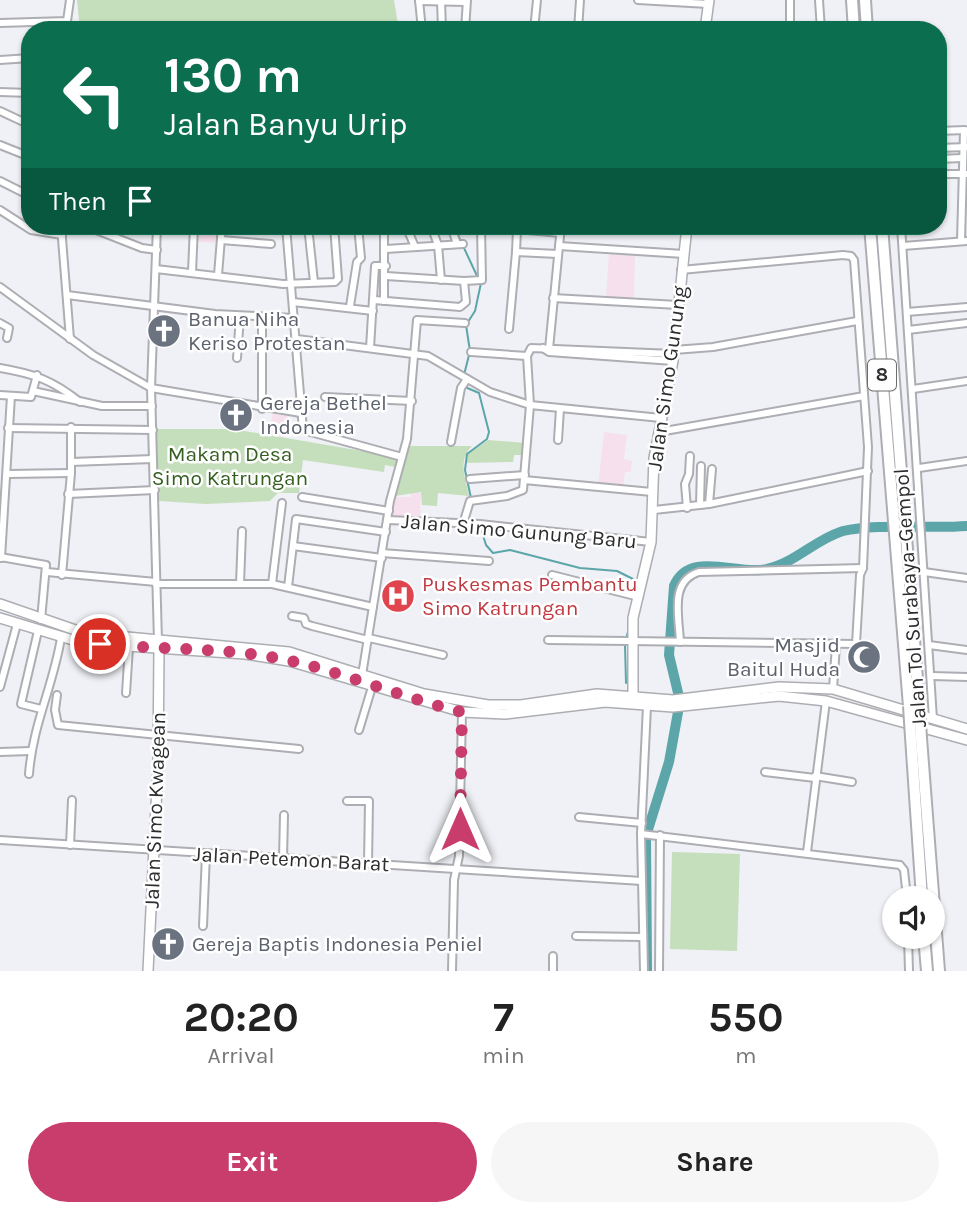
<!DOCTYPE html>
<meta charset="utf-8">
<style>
body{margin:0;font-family:Karla,sans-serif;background:#f6f6f6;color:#222;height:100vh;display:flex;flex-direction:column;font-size:26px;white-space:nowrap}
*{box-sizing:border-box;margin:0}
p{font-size:23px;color:#767676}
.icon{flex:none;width:38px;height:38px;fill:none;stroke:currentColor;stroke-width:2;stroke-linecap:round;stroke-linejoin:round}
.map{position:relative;height:971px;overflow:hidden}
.side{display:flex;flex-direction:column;background:#fff;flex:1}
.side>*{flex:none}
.top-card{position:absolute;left:21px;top:21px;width:926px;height:214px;border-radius:28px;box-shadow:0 2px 5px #0004;background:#0b6e4f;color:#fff;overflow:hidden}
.buttons{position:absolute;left:882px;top:886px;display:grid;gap:14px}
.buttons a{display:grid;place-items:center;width:63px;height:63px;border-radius:50%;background:#fff;box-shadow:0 2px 5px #0004;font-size:35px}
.pin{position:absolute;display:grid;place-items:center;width:60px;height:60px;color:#fff;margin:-30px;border:4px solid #fff;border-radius:50%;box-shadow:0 2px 7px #0007}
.me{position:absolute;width:77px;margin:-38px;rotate:0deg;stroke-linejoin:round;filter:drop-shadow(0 0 5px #0008)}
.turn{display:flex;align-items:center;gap:24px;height:147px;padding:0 28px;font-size:32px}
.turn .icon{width:91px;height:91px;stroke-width:2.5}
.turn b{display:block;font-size:49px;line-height:60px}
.then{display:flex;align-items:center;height:66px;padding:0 28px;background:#0003;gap:14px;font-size:26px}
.eta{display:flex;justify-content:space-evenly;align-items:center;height:119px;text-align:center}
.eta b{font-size:42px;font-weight:700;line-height:49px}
.primary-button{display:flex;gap:14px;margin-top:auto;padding:14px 28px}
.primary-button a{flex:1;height:80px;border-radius:42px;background:#c93d6d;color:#fff;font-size:28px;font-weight:700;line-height:80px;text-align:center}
.primary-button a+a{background:#f6f6f6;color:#222}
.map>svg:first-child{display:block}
.education{fill:#f7e0ed}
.green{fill:#c5debb}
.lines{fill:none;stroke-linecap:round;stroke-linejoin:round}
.stream{stroke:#5ca5a8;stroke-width:2}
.river{stroke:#5ca5a8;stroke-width:10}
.street-casing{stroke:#adaeb3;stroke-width:10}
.secondary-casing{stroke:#adaeb3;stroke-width:12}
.highway-casing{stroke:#adaeb3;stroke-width:14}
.street{stroke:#fff;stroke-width:6}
.secondary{stroke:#fff;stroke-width:9}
.highway{stroke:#fff;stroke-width:10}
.highway-bridge-casing{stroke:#adaeb3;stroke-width:14;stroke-linecap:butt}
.highway-bridge{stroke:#fff;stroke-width:10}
.route{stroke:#c93d6d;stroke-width:12;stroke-dasharray:0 21.6}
.labels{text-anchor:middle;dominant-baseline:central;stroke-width:5;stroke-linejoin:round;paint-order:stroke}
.shield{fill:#fefefe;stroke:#6c6c6d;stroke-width:2}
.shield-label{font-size:19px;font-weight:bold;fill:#2d2d2f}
.worship-label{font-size:21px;fill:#5b616d;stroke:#fefefe;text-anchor:start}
.street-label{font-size:21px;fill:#2d2d2f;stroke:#fefefe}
.park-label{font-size:21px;fill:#345e20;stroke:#fefefe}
.health-label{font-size:21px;fill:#be3a42;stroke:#fefefe;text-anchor:start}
</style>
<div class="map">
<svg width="967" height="971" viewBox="0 0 967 971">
<rect width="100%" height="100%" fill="#f0f1f6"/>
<g class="education">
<polygon points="195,226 220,226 220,243 194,242"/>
<polygon points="609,253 635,255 634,298 606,297"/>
<polygon points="273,412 288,415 285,437 269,434"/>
<polygon points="604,432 627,435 624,459 632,461 631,472 625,472 623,489 598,486"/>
<polygon points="411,492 421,493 420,521 391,519 393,497 411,497"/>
</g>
<g class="green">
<polygon points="77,0 394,0 399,30 80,30"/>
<polygon points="156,429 233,429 397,457 395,467 385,465 384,472 303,460 299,493 278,493 270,501 206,504 159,501"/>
<polygon points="488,440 526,443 524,455 514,455 513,462 466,463 467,455"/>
<path d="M409 446H472C457 461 466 478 469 496L438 493 437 506 422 505 421 492 395 496Z"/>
<polygon points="672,852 740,854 737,951 670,949"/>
</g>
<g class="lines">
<g class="stream">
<polyline points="457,233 478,278"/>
<polyline points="464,375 470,351 466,325 475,311 481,283"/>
<polyline points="465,387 479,393 489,432 487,439 467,454 465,470 471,498"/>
<polyline points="470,527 482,532 486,545 493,553 510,550 580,568 617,571 639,582"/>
<polyline points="626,639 629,628"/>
<polyline points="625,645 626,683"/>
</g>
<path class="river" d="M647 971 646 836 669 762 680 701 669 655 674 586C689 549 738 576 767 569 795 563 816 539 843 531 876 523 931 529 967 526"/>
<g class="street-casing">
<g id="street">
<polyline points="419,0 422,30"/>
<polyline points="441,0 442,30"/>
<polyline points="638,0 708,4"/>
<polyline points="790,0 790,30"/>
<polyline points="819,0 821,30"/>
<polyline points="419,1 466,2"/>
<polyline points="0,23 67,21 70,0"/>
<polyline points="75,29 75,30"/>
<polyline points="465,30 467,0"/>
<polyline points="534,30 537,0"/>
<polyline points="578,30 580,0"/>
<polyline points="0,60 30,58"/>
<polyline points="0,92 30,93"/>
<polyline points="0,111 30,125"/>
<polyline points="938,131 965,130"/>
<polyline points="0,145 30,157"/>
<polyline points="938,148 967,147"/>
<polyline points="938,159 962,158"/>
<polyline points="938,174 967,174"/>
<polyline points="0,181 30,196"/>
<polyline points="0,210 31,230 62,235"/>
<polyline points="61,226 70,339"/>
<polyline points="86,226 142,248 157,250"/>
<polyline points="157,226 151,388 301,413"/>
<polyline points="286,226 303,430 402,457"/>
<polyline points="308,226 314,282"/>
<polyline points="384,226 384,301"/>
<polyline points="406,226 415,247"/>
<polyline points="431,226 438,245 441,280"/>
<polyline points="451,226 457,244"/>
<polyline points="518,226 517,229 560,233"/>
<polyline points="901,226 933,719"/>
<polyline points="221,240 271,244"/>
<polyline points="961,241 964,131"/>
<polyline points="559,246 684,254"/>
<polyline points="903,246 967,241"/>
<polyline points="386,249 463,244"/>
<polyline points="516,252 517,229"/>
<polyline points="156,269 283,284 335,282 338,279 334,226"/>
<polyline points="192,272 194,226"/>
<polyline points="218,275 222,226"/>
<polyline points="464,281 482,280 481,226"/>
<polyline points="0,287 93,355 151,388 158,641"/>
<polyline points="67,295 215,314 294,318"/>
<polyline points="553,298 678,305"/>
<polyline points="374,300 460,307 466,302 464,281 386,276"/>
<polyline points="293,302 373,311"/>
<polyline points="350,306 357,262 361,258 358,226"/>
<polyline points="907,312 967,307"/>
<polyline points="262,318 262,409"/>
<polyline points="0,323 9,328 7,338"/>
<polyline points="509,329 516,252 558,254"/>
<polyline points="908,330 967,323"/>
<polyline points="297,339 428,356 490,392 530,405 661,418"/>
<polyline points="370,348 375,266 386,266"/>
<polyline points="543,348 549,352 673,361"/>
<polyline points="549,349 561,226"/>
<polyline points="674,350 713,347 857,321"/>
<polyline points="471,352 527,356"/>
<polyline points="237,358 240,316"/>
<path d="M0 368C35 374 52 380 80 402"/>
<polyline points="913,389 967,381"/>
<polyline points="33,391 102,406 152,406"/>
<polyline points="0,395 31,397 37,375"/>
<polyline points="325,397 412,401"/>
<polyline points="8,428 153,430"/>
<polyline points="659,432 864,396"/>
<polyline points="558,440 560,409"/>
<polyline points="451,442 461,388 467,379"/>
<polyline points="71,462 153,459"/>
<polyline points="919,468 967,461"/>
<polyline points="8,474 71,473"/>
<polyline points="470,479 525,475"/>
<polyline points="524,480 652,492"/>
<polyline points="68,494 155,490"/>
<polyline points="302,497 389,511"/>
<polyline points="709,504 712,469"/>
<polyline points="700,505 701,466"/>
<polyline points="687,508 685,484 689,474 690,456"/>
<polyline points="654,510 709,504 868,471"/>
<polyline points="388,520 480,524 651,542"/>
<polyline points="463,524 470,501 507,496 523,490 530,405 527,356 531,348 673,354"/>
<polyline points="293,546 382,558"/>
<polyline points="382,553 489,561"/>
<polyline points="0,557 46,565 41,620"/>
<polyline points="1,558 11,396"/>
<polyline points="47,572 156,582"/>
<polyline points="924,572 967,578"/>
<polyline points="62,575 71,473 71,427"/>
<polyline points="552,575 639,597"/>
<polyline points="156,584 272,584 373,607"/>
<polyline points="240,584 242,531"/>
<polyline points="272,584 282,503"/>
<polyline points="288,587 296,519 386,532"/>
<polyline points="292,616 304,618 306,624 312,626 368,640"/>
<polyline points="38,631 21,704 41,709"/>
<polyline points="369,638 443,655"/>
<polyline points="548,640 856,644 860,575 863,568 868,447 854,260 851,256 843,255 681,270"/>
<path d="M680 642C679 616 669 581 699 572L863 568"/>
<polyline points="929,645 967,650"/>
<polyline points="362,675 390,501 407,439 417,320 465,323"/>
<polyline points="932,676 967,677"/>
<polyline points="0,687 17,624"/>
<polyline points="833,689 836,645"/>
<polyline points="126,693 129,647"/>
<polyline points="57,695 55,710 58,725 299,749"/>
<polyline points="359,730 372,687"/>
<polyline points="0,752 31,751"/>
<polyline points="765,772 815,778"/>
<path d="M29 774C33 723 53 687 61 638"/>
<polyline points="815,776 852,782"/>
<polyline points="347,801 369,801 368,864"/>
<polyline points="579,817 642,823"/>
<polyline points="641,834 900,865 904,870 907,898"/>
<polyline points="0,840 642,881"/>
<polyline points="70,845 72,800"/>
<polyline points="807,852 826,701"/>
<polyline points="283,859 284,815"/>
<polyline points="203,926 206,854"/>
<polyline points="576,936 642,937"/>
<polyline points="908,936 909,971"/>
<polyline points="452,971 454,880 459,856 462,712"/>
<polyline points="553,971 553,956"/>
<polyline points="644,971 641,834 647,706"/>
<polyline points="659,971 660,835"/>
</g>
</g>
<g class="secondary-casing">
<g id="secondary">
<polyline points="705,30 709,0"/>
<polyline points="0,604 84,633 289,652 424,694 488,705 521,705 597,694 673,700 779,687 833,689 967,729"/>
<polyline points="0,618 83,643 245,654 289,661 462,712 505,714 605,702 673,707 779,696 826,701 967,740"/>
<polyline points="633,697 633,618 651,542 654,458 673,361 687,226"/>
<polyline points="148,971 158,766 159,649"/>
</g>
</g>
<g class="highway-casing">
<g id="highway">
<polyline points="852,0 854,30"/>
<polyline points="865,0 867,30"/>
<polyline points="870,226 909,706"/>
<polyline points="882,226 919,705"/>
<polyline points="911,737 922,898"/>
<polyline points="921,738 939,971"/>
<polyline points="924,936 927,971"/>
</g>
</g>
<use href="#street" class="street"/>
<use href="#secondary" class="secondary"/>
<use href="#highway" class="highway"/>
<g class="highway-bridge-casing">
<g id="highway-bridge">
<polyline points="919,705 921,738"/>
<polyline points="909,706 911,737"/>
</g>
</g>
<use href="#highway-bridge" class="highway-bridge"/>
</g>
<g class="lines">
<path class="route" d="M100 644C162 650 226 647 287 660 346 673 403 698 462 712L460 829"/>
</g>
<defs>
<g id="church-disc" transform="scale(1.75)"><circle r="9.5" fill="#6b7280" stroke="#fefefe"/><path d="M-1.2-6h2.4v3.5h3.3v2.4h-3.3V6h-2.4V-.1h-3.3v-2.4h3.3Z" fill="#fff"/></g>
<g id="hospital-disc" transform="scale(1.75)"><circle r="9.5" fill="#e0444e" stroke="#fefefe"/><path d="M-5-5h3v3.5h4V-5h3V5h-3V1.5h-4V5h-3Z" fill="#fff"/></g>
<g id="mosque-disc" transform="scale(1.75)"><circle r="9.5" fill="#6b7280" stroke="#fefefe"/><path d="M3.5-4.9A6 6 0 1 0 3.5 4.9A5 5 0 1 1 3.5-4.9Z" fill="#fff"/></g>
</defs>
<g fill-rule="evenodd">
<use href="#church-disc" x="164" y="331"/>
<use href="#church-disc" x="236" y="415"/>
<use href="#hospital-disc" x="398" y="596"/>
<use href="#mosque-disc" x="864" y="657"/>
<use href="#church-disc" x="168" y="944"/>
</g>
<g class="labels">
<rect class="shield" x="868" y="359.5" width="28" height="31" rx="5"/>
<g class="shield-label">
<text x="882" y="375">8</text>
</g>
<g class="worship-label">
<text x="188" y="319">Banua Niha<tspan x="188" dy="24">Keriso Protestan</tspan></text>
<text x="260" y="403">Gereja Bethel<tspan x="260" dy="24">Indonesia</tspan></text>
<text x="840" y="645" text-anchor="end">Masjid<tspan x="840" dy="24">Baitul Huda</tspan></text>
<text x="192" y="944">Gereja Baptis Indonesia Peniel</text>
</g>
<g class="street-label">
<text transform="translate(667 378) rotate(-82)">Jalan Simo Gunung</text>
<text transform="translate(519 531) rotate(5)">Jalan Simo Gunung Baru</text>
<text transform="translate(910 598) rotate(-94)">Jalan Tol Surabaya–Gempol</text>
<text transform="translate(155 810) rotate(-88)">Jalan Simo Kwagean</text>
<text transform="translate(291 859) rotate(3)">Jalan Petemon Barat</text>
</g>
<g class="park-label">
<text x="230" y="454">Makam Desa<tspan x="230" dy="24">Simo Katrungan</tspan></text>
</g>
<g class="health-label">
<text x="422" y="584">Puskesmas Pembantu<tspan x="422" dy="24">Simo Katrungan</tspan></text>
</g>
</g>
</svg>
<div class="buttons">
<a><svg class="icon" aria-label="sound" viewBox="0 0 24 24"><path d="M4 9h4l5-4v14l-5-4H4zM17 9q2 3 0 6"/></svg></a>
</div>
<div class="pin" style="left:100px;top:644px;background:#d93025"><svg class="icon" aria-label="arrive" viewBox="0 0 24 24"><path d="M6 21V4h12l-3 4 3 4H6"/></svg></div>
<svg class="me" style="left:460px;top:829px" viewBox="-20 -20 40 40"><path d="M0-17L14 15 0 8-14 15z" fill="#c93d6d" stroke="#fff" stroke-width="4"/></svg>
<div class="top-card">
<div class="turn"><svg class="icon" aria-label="left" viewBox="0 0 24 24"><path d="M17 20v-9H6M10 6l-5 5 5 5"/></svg><div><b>130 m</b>Jalan Banyu Urip</div></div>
<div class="then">Then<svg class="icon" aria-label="arrive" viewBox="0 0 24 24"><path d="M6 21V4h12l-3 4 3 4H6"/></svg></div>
</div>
</div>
<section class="side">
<div class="eta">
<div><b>20:20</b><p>Arrival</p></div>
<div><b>7</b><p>min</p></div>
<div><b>550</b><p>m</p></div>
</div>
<div class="primary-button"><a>Exit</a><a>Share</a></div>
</section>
